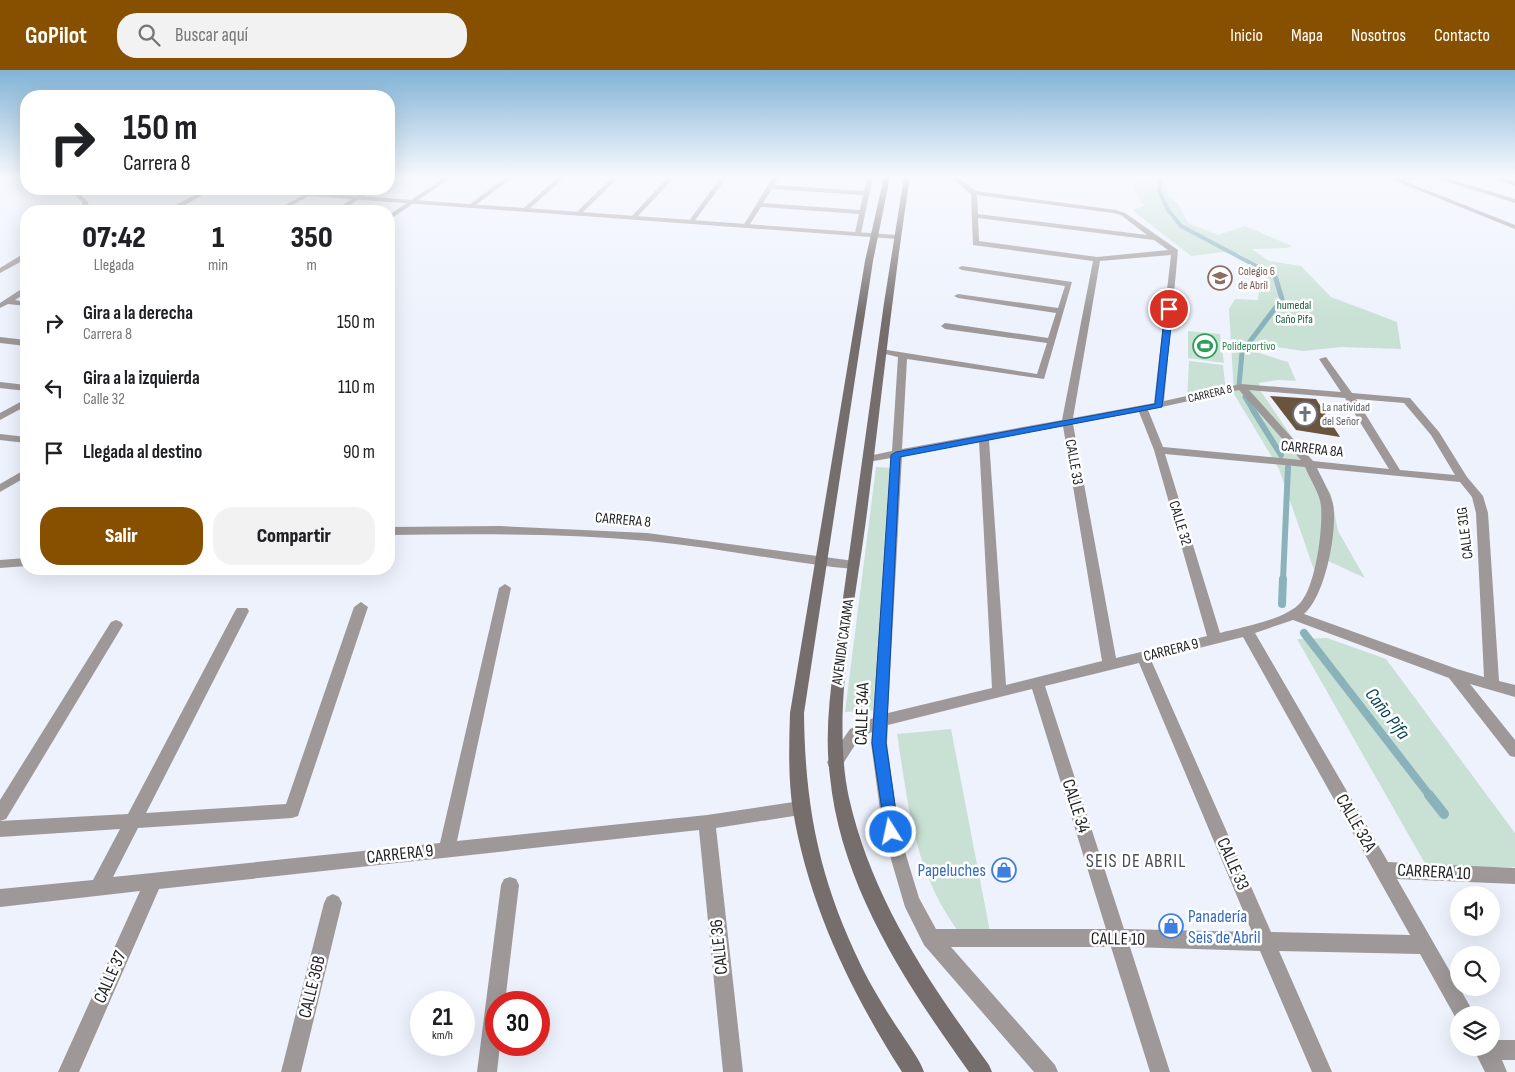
<!DOCTYPE html>
<html lang="es">
<meta charset="utf-8">
<style>
body{margin:0;font-family:"Sofia Sans Condensed",sans-serif;background:#f2f2f2;color:#202124;height:100vh;display:flex;flex-direction:column;font-size:19px;white-space:nowrap}
*{box-sizing:border-box;margin:0}
p{font-size:16px;color:#757577}
.icon{flex:none;width:28px;height:28px;fill:none;stroke:currentColor;stroke-width:2;stroke-linecap:round;stroke-linejoin:round}
.map{position:relative;flex:1;overflow:hidden}
.side{position:absolute;left:20px;top:135px;width:375px;height:370px;display:flex;flex-direction:column;background:#fff;border-radius:20px;box-shadow:0 5px 20px #0002}
.side>*{flex:none}
.hud{position:absolute;left:20px;top:20px;width:375px;height:105px;border-radius:20px;box-shadow:0 5px 20px #0002;background:#fff;color:#202124;overflow:hidden}
.buttons{position:absolute;left:1450px;top:816px;display:grid;gap:10px}
.buttons a{display:grid;place-items:center;width:50px;height:50px;border-radius:50%;background:#fff;box-shadow:0 5px 20px #0002;font-size:25px}
.speed{position:absolute;left:410px;top:921px;display:flex;gap:10px;font-size:25px;font-weight:700;text-align:center}
.speed>*{display:grid;place-content:center;width:65px;height:65px;border-radius:50%;background:#fff;box-shadow:0 5px 20px #0002;line-height:1}
.speed small{font-size:12px;font-weight:400}
.speed .limit{border:8px solid #d22;background:#fff;color:#111}
.pin{position:absolute;display:grid;place-items:center;width:42px;height:42px;color:#fff;margin:-21px;border:2px solid #fff;border-radius:50%;box-shadow:0 1px 5px #0007}
.me{position:absolute;width:55px;margin:-28px;rotate:350deg;stroke-linejoin:round;filter:drop-shadow(0 0 4px #0008)}
.turn{display:flex;align-items:center;gap:18px;height:105px;padding:0 20px;font-size:22px}
.turn .icon{width:65px;height:65px;stroke-width:2.5}
.turn b{display:block;font-size:35px;line-height:42px}
.eta{display:flex;justify-content:space-evenly;align-items:center;height:85px;text-align:center}
.eta b{font-size:30px;font-weight:800;line-height:35px}
.primary-button{display:flex;gap:10px;margin-top:auto;padding:10px 20px}
.primary-button a{flex:1;height:58px;border-radius:20px;background:#875000;color:#fff;font-size:20px;font-weight:800;line-height:58px;text-align:center}
.primary-button a+a{background:#f2f2f2;color:#202124}
ul{padding:0;list-style:none}
li{display:flex;align-items:center;gap:15px;height:65px;padding:0 20px}
li div{flex:1}
li b{display:block;font-size:19px}
li em{font-style:normal}
header{display:flex;align-items:center;gap:30px;box-sizing:border-box;height:70px;padding:0 25px;background:#875000;color:#fff}
header strong{font-size:24px}
nav{display:flex;gap:28px;margin-inline-start:auto;font-size:18px}
.search{width:350px;height:45px;background:#f2f2f2;display:flex;align-items:center;gap:12px;box-sizing:border-box;padding:0 18px;border-radius:20px;color:#757577;font-size:19px}
.map>svg:first-child{display:block}
.green{fill:#c9e1d5}
.lines{fill:none;stroke-linecap:round;stroke-linejoin:round}
.stream-far4{stroke:#89b2ba;stroke-width:4}
.stream-far3{stroke:#89b2ba;stroke-width:5}
.stream-far2{stroke:#89b2ba;stroke-width:6}
.stream-far1{stroke:#89b2ba;stroke-width:8}
.stream{stroke:#89b2ba;stroke-width:10}
.building{fill:#6a543e}
.minor{fill:#9e9898;fill-rule:evenodd}
.tertiary{fill:#9e9898;fill-rule:evenodd}
.secondary{fill:#766e6d;fill-rule:evenodd}
.route{fill:#1a73e8;stroke:#114b97}
.labels{text-anchor:middle;dominant-baseline:central;stroke-width:5;stroke-linejoin:round;paint-order:stroke}
.far-education-label{font-size:12px;fill:#785e54;stroke:#fff;text-anchor:start}
.far-park-label{font-size:12px;fill:#19573f;stroke:#fff}
.far-leisure-label{font-size:12px;fill:#27864d;stroke:#fff;text-anchor:start}
.far-street-label{font-size:12px;fill:#222327;stroke:#fff}
.far-worship-label{font-size:12px;fill:#5b616d;stroke:#fff;text-anchor:start}
.street-label{font-size:15px;fill:#222327;stroke:#fff}
.near-street-label{font-size:18px;fill:#222327;stroke:#fff}
.near-shop-label{font-size:18px;fill:#366cbe;stroke:#fff;text-anchor:end}
.near-water-label{font-size:19px;font-style:italic;fill:#05444f;stroke:#fff}
.near-neighbourhood-label{font-size:19px;letter-spacing:1px;fill:#494c55;stroke:#fff}
</style>
<header>
<strong>GoPilot</strong>
<div class="search"><svg class="icon" aria-label="search" viewBox="0 0 24 24"><circle cx="10" cy="10" r="6"/><path d="M15 15l6 6"/></svg>Buscar aquí</div>
<nav><a>Inicio</a><a>Mapa</a><a>Nosotros</a><a>Contacto</a></nav>
</header>
<div class="map">
<svg width="1515" height="1002" viewBox="0 0 1515 1002">
<rect width="100%" height="100%" fill="#edf2fc"/>
<g class="green">
<polygon points="1128,107 1168,107 1167,125 1178,134 1188,153 1218,165 1245,156 1292,176 1286,178 1252,179 1269,191 1301,196 1331,227 1397,252 1401,279 1341,277 1303,281 1263,275 1259,283 1288,292 1296,311 1278,310 1259,313 1260,320 1331,424 1338,461 1365,508 1326,490 1314,500 1279,399 1234,324 1229,239 1235,229 1258,230 1259,221 1268,206 1240,184 1223,182 1191,186 1132,140 1144,136"/>
<polygon points="1188,261 1220,264 1224,293 1188,288"/>
<polygon points="1189,291 1223,295 1226,322 1187,332"/>
<polygon points="876,397 894,398 876,640 845,642"/>
<polygon points="1327,568 1386,589 1515,763 1515,797 1427,797 1297,569"/>
<path d="M951 659 990 862 961 865C914 803 909 739 897 664Z"/>
</g>
<g class="lines">
<polyline class="stream-far4" points="1162,107 1159,121 1168,140 1181,156 1275,206 1276,210"/>
<g class="stream-far3">
<polyline points="1239,316 1242,282 1282,229 1276,209"/>
<polyline points="1245,327 1254,342"/>
</g>
<g class="stream-far2">
<polyline points="1253,340 1281,385"/>
<polyline points="1283,510 1288,397"/>
</g>
<g class="stream-far1">
<polyline points="1282,534 1283,509"/>
<polyline points="1304,563 1430,726"/>
</g>
<polyline class="stream" points="1429,725 1444,744"/>
</g>
<polygon class="building" points="1270,326 1316,329 1340,367 1296,360"/>
<g class="lines">
<g class="minor">
<polygon points="389,107 394,107 389,111"/>
<polygon points="445,107 452,107 389,150 389,145"/>
<polygon points="506,107 513,107 473,137 469,137 469,135"/>
<polygon points="558,107 565,107 528,140 524,140 524,138"/>
<polygon points="612,107 619,107 581,144 577,144 577,142"/>
<polygon points="668,107 675,107 636,148 632,148 632,146"/>
<polygon points="721,107 727,107 693,153 689,153 689,151"/>
<path d="M773 107H779L774 115 864 121 867 107H873L861 163 858 165 855 163 859 144 761 137 748 157H744L743 156ZM772 119 863 125 860 140 763 133Z"/>
<path d="M951 107H958L976 121 1116 140 1125 143 1178 180 1164 331 1241 314 1341 322 1319 289 1326 287 1352 323 1410 328 1439 362 1467 407 1483 426 1488 443 1499 611 1515 615V627L1470 614 1515 670V687L1510 686 1449 608 1293 550 1255 563 1388 792 1515 798V814L1397 809 1475 945H1459L1458 952 1420 884 1279 881 1332 1002H1312L1260 881 1130 877 1170 1002H1150L1111 877H951L1055 995 1058 1002H1034L924 875 905 837 883 762 871 673 872 662 860 667 841 697 835 699 829 697 827 692 850 659 873 648 891 388 868 392 863 389 864 387 892 381 898 287 877 282 881 279 1037 304 1047 273 945 259 941 256 945 253 1048 268 1056 243 958 228 954 226 958 224 1058 238 1065 216 962 200 958 198 962 196 1072 212 1044 309 907 289 902 379 1062 350 1093 191 973 175 971 124ZM977 125 1113 143 1121 145 1147 165 978 144ZM978 148 1154 170 1168 180 1097 187 979 171ZM1171 185 1154 333 1073 348 1100 191ZM1239 320 1301 390 1163 377 1148 340ZM1249 320 1345 328 1389 399 1313 391ZM1356 329 1404 333 1431 365 1455 405 1400 400ZM1139 342 1154 380 1207 566 1116 588 1073 354ZM1063 356 1102 591 1006 615 989 370ZM979 371 992 618 888 643 902 386ZM1165 384 1305 397C1310 409 1320 424 1321 436 1323 459 1316 514 1301 532 1286 550 1242 557 1220 563ZM1317 398 1460 412 1472 427 1476 443 1484 607 1457 599 1304 544C1325 527 1338 460 1333 434 1330 422 1322 409 1317 398ZM1243 567 1410 865 1271 862 1151 590ZM1139 593 1252 862 1124 859 1045 616ZM1032 619 1106 859H936L919 828 899 762 887 673 888 655Z"/>
<polygon points="1395,107 1433,107 1404,111 1515,155 1515,159 1393,110"/>
<polygon points="1433,107 1443,107 1515,129 1515,133"/>
<polygon points="1493,107 1502,107 1515,112 1515,116"/>
<polygon points="69,119 75,119 88,132 89,141 83,141 82,132"/>
<polygon points="206,119 213,119 185,135 248,139 251,141 178,138 172,141 164,141"/>
<polygon points="315,119 322,119 281,141 274,141"/>
<polygon points="368,119 375,119 340,141 333,141"/>
<polygon points="23,184 26,184 26,189 0,203 0,198"/>
<polygon points="23,218 26,218 26,223 15,230 26,232 26,236 8,234 0,238 0,233"/>
<polygon points="0,267 26,270 26,276 0,273"/>
<polygon points="0,312 26,315 26,321 0,318"/>
<polygon points="26,329 26,336 0,350 0,343"/>
<polygon points="0,364 26,367 26,373 0,370"/>
<polygon points="26,399 26,407 0,422 0,414"/>
<path d="M500 456 647 463 854 491 860 495 854 499 833 497C771 489 710 477 648 471 561 463 475 464 389 465V457Z"/>
<polygon points="26,488 26,496 0,498 0,490"/>
<polygon points="505,514 511,518 457,771 707,745 800,731 806,733 808,738 806,743 800,745 716,758 743,1002 723,1002 699,760 159,819 79,1002 58,1002 140,821 0,837 0,819 93,810 120,759 0,767 0,751 128,744 235,541 237,538 247,538 249,541 146,743 286,734 354,537 361,532 368,537 298,746 292,748 138,758 113,807 440,773 499,518"/>
<polygon points="116,550 121,552 123,555 6,749 0,751 0,730 111,552"/>
<polygon points="510,807 516,809 519,815 505,932 496,932 496,975 500,975 497,1002 477,1002 501,815 504,809"/>
<polygon points="333,824 339,827 342,833 301,1002 281,1002 324,833 327,827"/>
<polygon points="1491,970 1515,970 1515,990 1502,990 1507,1002 1485,1002 1473,978 1491,978"/>
</g>
<polygon class="tertiary" points="238,119 263,119 897,165 900,167 897,169 241,121"/>
<g class="secondary">
<path d="M884 107H890L873 191 804 643C805 745 822 820 869 911 879 928 889 946 901 963 909 976 919 988 924 1002H902C851 922 809 836 793 741 788 709 789 676 790 643L865 191Z"/>
<path d="M904 107H910C892 221 881 336 866 450 855 534 831 646 849 728 872 829 929 913 989 995L992 1002H969C907 915 841 817 830 707 825 669 829 631 834 593L884 233Z"/>
</g>
</g>
<linearGradient id="sky" x2="0" y2="1"><stop stop-color="#82b3d6"/><stop offset="0.43" stop-color="#f7f9fe"/><stop offset="1" stop-color="#f7f9fe" stop-opacity="0"/></linearGradient>
<rect width="1515" height="247" fill="url(#sky)"/>
<polygon class="route" points="1169,237 1173,239 1162,337 900,387 886,673 899,762 897,767 891,769 886,767 872,673 891,385 896,382 1155,334 1165,239"/>
<defs>
<g id="school-ring" transform="scale(1.25)"><circle r="9.5" fill="#fff" stroke="#8d6e63" stroke-width="1.5"/><path d="M0-5L7-2L0 1L-7-2ZM-4 1L0 2.5L4 1V4Q0 6-4 4Z" fill="#8d6e63"/></g>
<g id="stadium-ring" transform="scale(1.25)"><circle r="9.5" fill="#fff" stroke="#2e9e5b" stroke-width="1.5"/><path d="M0-5a6.5 5 0 1 0 0 10a6.5 5 0 1 0 0-10ZM-3.5-1.8h7v3.6h-7Z" fill="#2e9e5b"/></g>
<g id="church-ring" transform="scale(1.25)"><circle r="9.5" fill="#fff" stroke="#6b7280" stroke-width="1.5"/><path d="M-1.2-6h2.4v3.5h3.3v2.4h-3.3V6h-2.4V-.1h-3.3v-2.4h3.3Z" fill="#6b7280"/></g>
<g id="shop-ring" transform="scale(1.25)"><circle r="9.5" fill="#fff" stroke="#3f7fe0" stroke-width="1.5"/><path d="M-5-2.5h2.3a2.7 3.5 0 0 1 5.4 0H5L5.5 6h-11ZM-1.5-2.5h3a1.5 2.3 0 0 0-3 0Z" fill="#3f7fe0"/></g>
</defs>
<g fill-rule="evenodd">
<use href="#school-ring" x="1220" y="208"/>
<use href="#stadium-ring" x="1205" y="276"/>
<use href="#church-ring" x="1305" y="344"/>
<use href="#shop-ring" x="1004" y="800"/>
<use href="#shop-ring" x="1171" y="856"/>
</g>
<g class="labels">
<g class="far-education-label">
<text x="1238" y="201">Colegio 6<tspan x="1238" dy="14">de Abril</tspan></text>
</g>
<g class="far-park-label">
<text x="1294" y="235">humedal<tspan x="1294" dy="14">Caño Pifa</tspan></text>
</g>
<g class="far-leisure-label">
<text x="1222" y="276">Polideportivo</text>
</g>
<g class="far-street-label">
<text transform="translate(1210 324) rotate(-13)">CARRERA 8</text>
</g>
<g class="far-worship-label">
<text x="1322" y="337">La natividad<tspan x="1322" dy="14">del Señor</tspan></text>
</g>
<g class="street-label">
<text transform="translate(1312 379) rotate(6)">CARRERA 8A</text>
<text transform="translate(1074 392) rotate(80)">CALLE 33</text>
<text transform="translate(623 450) rotate(5)">CARRERA 8</text>
<text transform="translate(1180 453) rotate(73)">CALLE 32</text>
<text transform="translate(1465 463) rotate(-97)">CALLE 31G</text>
<text transform="translate(843 572) rotate(-82)">AVENIDA CATAMA</text>
<text transform="translate(1171 580) rotate(-14)">CARRERA 9</text>
</g>
<g class="near-street-label">
<text transform="translate(862 644) rotate(-88)">CALLE 34A</text>
<text transform="translate(1076 736) rotate(72)">CALLE 34</text>
<text transform="translate(1356 753) rotate(60)">CALLE 32A</text>
<text transform="translate(400 784) rotate(-6)">CARRERA 9</text>
<text transform="translate(1233 794) rotate(66)">CALLE 33</text>
<text transform="translate(1434 802) rotate(3)">CARRERA 10</text>
<text transform="translate(1118 869) rotate(1)">CALLE 10</text>
<text transform="translate(719 877) rotate(-96)">CALLE 36</text>
<text transform="translate(110 907) rotate(-66)">CALLE 37</text>
<text transform="translate(312 917) rotate(-76)">CALLE 36B</text>
</g>
<g class="near-shop-label">
<text x="986" y="800">Papeluches</text>
<text x="1188" y="846" text-anchor="start">Panadería<tspan x="1188" dy="21">Seis de Abril</tspan></text>
</g>
<g class="near-water-label">
<text transform="translate(1387 644) rotate(52)">Caño Pifa</text>
</g>
<g class="near-neighbourhood-label">
<text x="1136" y="791">SEIS DE ABRIL</text>
</g>
</g>
</svg>
<div class="buttons">
<a><svg class="icon" aria-label="sound" viewBox="0 0 24 24"><path d="M4 9h4l5-4v14l-5-4H4zM17 9q2 3 0 6"/></svg></a>
<a><svg class="icon" aria-label="search" viewBox="0 0 24 24"><circle cx="10" cy="10" r="6"/><path d="M15 15l6 6"/></svg></a>
<a><svg class="icon" aria-label="layers" viewBox="0 0 24 24"><path d="M12 4l9 5-9 5-9-5zM3 14l9 5 9-5"/></svg></a>
</div>
<div class="speed"><div>21<small>km/h</small></div><div class="limit">30</div></div>
<div class="pin" style="left:1169px;top:239px;background:#d93025"><svg class="icon" aria-label="arrive" viewBox="0 0 24 24"><path d="M6 21V4h12l-3 4 3 4H6"/></svg></div>
<svg class="me" style="left:891px;top:762px" viewBox="-20 -20 40 40"><circle r="17" fill="#1a73e8" stroke="#fff" stroke-width="3"/><path d="M0-11L8 9 0 5-8 9z" fill="#fff"/></svg>
<div class="hud">
<div class="turn"><svg class="icon" aria-label="right" viewBox="0 0 24 24"><path d="M7 20v-9h11M14 6l5 5-5 5"/></svg><div><b>150 m</b>Carrera 8</div></div>
</div>
<section class="side">
<div class="eta">
<div><b>07:42</b><p>Llegada</p></div>
<div><b>1</b><p>min</p></div>
<div><b>350</b><p>m</p></div>
</div>
<ul>
<li><svg class="icon" aria-label="right" viewBox="0 0 24 24"><path d="M7 20v-9h11M14 6l5 5-5 5"/></svg><div><b>Gira a la derecha</b><p>Carrera 8</p></div><em>150 m</em></li>
<li><svg class="icon" aria-label="left" viewBox="0 0 24 24"><path d="M17 20v-9H6M10 6l-5 5 5 5"/></svg><div><b>Gira a la izquierda</b><p>Calle 32</p></div><em>110 m</em></li>
<li><svg class="icon" aria-label="arrive" viewBox="0 0 24 24"><path d="M6 21V4h12l-3 4 3 4H6"/></svg><div><b>Llegada al destino</b></div><em>90 m</em></li>
</ul>
<div class="primary-button"><a>Salir</a><a>Compartir</a></div>
</section>
</div>
